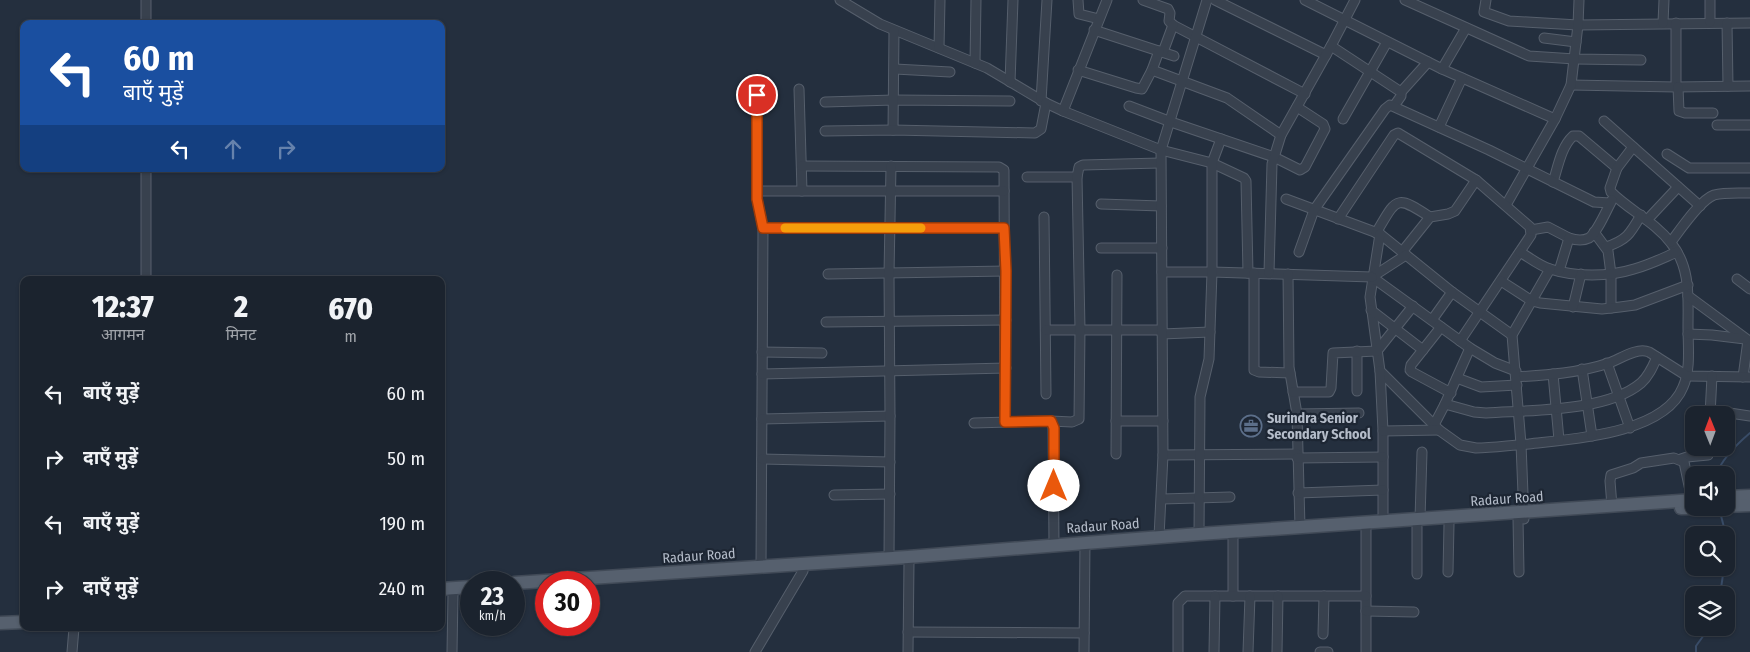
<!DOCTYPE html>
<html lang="hi">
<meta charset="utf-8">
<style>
body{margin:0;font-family:"Fira Sans Condensed","Noto Sans Devanagari",sans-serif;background:#282f3a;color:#f1f3f6;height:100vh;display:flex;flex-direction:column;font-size:19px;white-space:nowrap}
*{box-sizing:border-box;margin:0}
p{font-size:16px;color:#a0a4aa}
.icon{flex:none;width:28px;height:28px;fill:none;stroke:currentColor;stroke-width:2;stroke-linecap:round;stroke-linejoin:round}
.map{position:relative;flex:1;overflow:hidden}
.sheet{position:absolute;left:20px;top:276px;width:425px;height:355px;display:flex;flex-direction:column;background:#1b232e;border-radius:10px;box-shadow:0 1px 4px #0004,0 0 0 1px #39404a}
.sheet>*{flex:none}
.top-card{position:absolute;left:20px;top:20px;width:425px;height:152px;border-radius:10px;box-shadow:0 1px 4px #0004,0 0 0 1px #39404a;background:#1a4fa0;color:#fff;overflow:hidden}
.needle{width:32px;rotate:359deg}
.buttons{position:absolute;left:1685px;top:406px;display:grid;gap:10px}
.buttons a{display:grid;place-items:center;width:50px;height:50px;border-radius:10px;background:#1b232e;box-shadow:0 1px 4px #0004,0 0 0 1px #39404a;font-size:25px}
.speed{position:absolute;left:460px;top:571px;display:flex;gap:10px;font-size:25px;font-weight:700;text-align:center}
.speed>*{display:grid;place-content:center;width:65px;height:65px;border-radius:50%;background:#1b232e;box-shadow:0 1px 4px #0004,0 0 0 1px #39404a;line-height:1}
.speed small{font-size:12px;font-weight:400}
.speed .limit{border:8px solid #d22;background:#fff;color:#111}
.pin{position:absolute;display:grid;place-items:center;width:42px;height:42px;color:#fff;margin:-21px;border:2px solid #fff;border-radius:50%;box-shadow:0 1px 5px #0007}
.me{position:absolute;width:55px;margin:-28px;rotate:0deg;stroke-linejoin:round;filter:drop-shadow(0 0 4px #0008)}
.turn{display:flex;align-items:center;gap:18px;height:105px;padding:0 20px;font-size:22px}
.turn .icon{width:65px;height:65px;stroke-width:2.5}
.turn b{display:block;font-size:35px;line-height:42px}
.lanes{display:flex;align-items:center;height:48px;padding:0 20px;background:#0003;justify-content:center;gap:25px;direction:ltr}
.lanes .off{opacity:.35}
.eta{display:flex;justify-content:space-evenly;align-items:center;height:85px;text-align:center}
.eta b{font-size:30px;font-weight:800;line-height:35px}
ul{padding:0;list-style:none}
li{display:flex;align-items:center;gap:15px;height:65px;padding:0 20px}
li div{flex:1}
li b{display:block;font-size:19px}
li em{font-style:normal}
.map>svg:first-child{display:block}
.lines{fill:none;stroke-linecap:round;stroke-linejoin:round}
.stream{stroke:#394c67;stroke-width:2}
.minor-casing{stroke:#565f6c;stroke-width:11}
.primary-casing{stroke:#414a57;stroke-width:15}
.minor{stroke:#38414e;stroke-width:9}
.primary{stroke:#56606e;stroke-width:12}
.route-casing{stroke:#983908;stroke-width:12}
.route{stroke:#ea580c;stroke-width:9}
.slow{stroke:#f59e0b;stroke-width:9}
.labels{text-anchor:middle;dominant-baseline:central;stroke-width:4.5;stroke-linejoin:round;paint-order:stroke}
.poi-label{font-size:14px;font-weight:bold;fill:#b4bcc9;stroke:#1d2633;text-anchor:start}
.street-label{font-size:14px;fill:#b4bcc9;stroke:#1d2633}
</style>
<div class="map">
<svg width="1750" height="652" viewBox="0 0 1750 652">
<rect width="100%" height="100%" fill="#242f3e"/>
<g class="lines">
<g class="stream">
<path d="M1716 475C1722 459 1737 444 1750 433"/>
<polyline points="1719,508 1726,535"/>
<polyline points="1720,595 1724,568"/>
<polyline points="1696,652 1696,646 1709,628"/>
</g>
<g class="minor-casing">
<g id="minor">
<polyline points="146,0 146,24"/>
<polyline points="840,0 880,24 987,68 1046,103 1063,111 1161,150 1212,163 1244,178 1246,181 1248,273"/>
<polyline points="1078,0 1079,14 1099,19"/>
<polyline points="1143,0 1168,9 1170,13 1169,21 1173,25 1305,94"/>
<polyline points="1215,0 1326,55"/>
<polyline points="1305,0 1442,69 1555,119"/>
<polyline points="1405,0 1529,56 1575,59 1641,60"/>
<polyline points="1486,0 1484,12 1509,21 1578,25 1750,23"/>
<polyline points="1710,22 1710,0"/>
<polyline points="1663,23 1664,0"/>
<polyline points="1676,23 1676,87"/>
<polyline points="1727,23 1728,86"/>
<polyline points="1094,30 1174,56"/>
<polyline points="1544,38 1576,42"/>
<polyline points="1331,46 1401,92 1401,96 1394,106"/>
<polyline points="939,48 940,0"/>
<polyline points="1163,52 1173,25"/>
<polyline points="975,63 976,0"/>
<polyline points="895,69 950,72"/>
<polyline points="1442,69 1466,28"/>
<polyline points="1078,70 1136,88 1142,89 1152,70 1159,51"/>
<polyline points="1152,70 1227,98 1281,135"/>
<polyline points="1010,82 1013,0"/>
<polyline points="1571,85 1676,87 1750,86"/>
<polyline points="1678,87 1679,111 1685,113 1713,113"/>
<polyline points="799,89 802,191"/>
<polyline points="1401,92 1428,62"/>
<polyline points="757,95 757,199 763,228 761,566"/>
<polyline points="1041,101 1047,0"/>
<polyline points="825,102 894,100 1010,101"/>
<polyline points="1129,106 1171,122 1274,157 1300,170 1305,167 1325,129 1323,124 1297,107"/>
<polyline points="1063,111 1107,0"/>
<polyline points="1343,119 1387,42"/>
<polyline points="1604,121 1700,206"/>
<polyline points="1717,125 1750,125"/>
<polyline points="1439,127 1462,78"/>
<polyline points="893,130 894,31"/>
<polyline points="825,131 893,130 1035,133 1041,129 1046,103"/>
<polyline points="1667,154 1689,168 1750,168"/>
<polyline points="802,166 999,167 1004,170 1005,422"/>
<polyline points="1027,177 1077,177"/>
<path d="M1553 182C1558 167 1561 147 1573 136H1579L1617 168"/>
<polyline points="757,191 1004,191"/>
<polyline points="1286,199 1380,234 1452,292 1512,335"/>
<polyline points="1101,204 1161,206"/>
<polyline points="1506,205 1555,119 1571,85 1578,25 1579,0"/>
<polyline points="1044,217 1046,394"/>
<polyline points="1338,219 1394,135 1398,133 1476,180 1530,227 1531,235 1460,341"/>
<polyline points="1647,220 1678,187"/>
<polyline points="763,228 1004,228"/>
<polyline points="1531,230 1548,227 1569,238"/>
<polyline points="1594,232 1608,251 1611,274 1611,308"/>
<path d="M1376 233C1397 198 1395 194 1430 217"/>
<path d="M1380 234 1370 297 1380 371 1439 430 1460 445 1476 448C1493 448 1511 445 1529 444 1572 439 1664 434 1683 387 1691 369 1688 346 1688 327 1688 297 1691 268 1671 243 1655 222 1629 210 1611 192L1610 188 1617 168 1633 147"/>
<path d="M1671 242C1680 230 1700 200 1714 195 1725 192 1739 193 1750 193"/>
<path d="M1606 247C1627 240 1630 234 1641 215"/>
<polyline points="1101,248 1162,248"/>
<polyline points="1299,252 1314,210 1385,109 1390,105 1489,150 1594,202 1610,203"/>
<polyline points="1402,252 1430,217 1448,214 1455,211 1476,180"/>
<path d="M1520 252C1530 258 1540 266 1550 269 1575 277 1609 277 1634 269 1649 265 1663 258 1677 252"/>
<polyline points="1406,255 1372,277 1470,348 1495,363 1516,371"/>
<path d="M1559 271 1569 238C1575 240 1583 241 1589 238 1597 233 1607 209 1612 200"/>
<polyline points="1162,272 1212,272 1372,277"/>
<polyline points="1254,273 1254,370 1259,372 1290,373"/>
<polyline points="1269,273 1272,164 1281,135 1331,46 1355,0"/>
<polyline points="828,274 1006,271"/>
<polyline points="1288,274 1289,367 1297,414 1300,527"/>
<polyline points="1737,279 1750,289"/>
<polyline points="146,280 146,169"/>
<polyline points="1501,281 1532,301 1540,303 1602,309 1620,307 1635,305 1688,285"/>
<polyline points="1688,296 1748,340 1743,377"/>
<polyline points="1573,307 1581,274"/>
<polyline points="1371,310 1423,350"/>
<polyline points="1432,320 1452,292"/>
<polyline points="826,322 1006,320"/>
<polyline points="1441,327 1411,365 1410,370 1412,372 1451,393"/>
<polyline points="1046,330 1162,330"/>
<polyline points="1162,334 1210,332"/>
<polyline points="1688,334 1712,335 1745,339"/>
<polyline points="1357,351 1357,391"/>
<polyline points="762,352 822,353"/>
<polyline points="1607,363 1630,428"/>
<polyline points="1582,369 1592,436"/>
<polyline points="1380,371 1383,431 1383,522"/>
<polyline points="762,374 1006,368"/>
<polyline points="1553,374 1559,440"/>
<path d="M1516 377C1547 375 1579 373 1609 363 1620 359 1637 347 1649 352L1687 376 1750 377"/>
<polyline points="1457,378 1481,387 1517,385"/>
<polyline points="1293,392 1329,392 1331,388 1333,353 1377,351 1413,306"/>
<path d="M1445 404 1474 412 1486 413C1529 410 1607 412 1641 383 1649 376 1653 366 1657 357"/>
<polyline points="1710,410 1750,416"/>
<polyline points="1297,414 1359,413"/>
<polyline points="1710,415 1712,376"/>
<polyline points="762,419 890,416"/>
<polyline points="1051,421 1072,422 1079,419 1080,329 1077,177 1079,167 1083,165 1160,163"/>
<polyline points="1116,421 1163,421"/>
<polyline points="974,423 1048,421 1051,421 1053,424 1054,545"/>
<polyline points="1434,425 1445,404 1470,348"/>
<polyline points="1383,431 1439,430"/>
<polyline points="1116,454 1117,275"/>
<polyline points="1163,455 1297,454"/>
<polyline points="1297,458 1383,457"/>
<polyline points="762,459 890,462"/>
<polyline points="1681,459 1687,457 1708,455 1709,448"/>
<polyline points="1298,493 1383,490"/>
<polyline points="834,495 890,494"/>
<polyline points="1162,499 1230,497"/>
<polyline points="1612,506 1610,481 1611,475 1633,468 1641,463 1674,458 1684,462 1692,500"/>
<polyline points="1420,519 1422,452"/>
<polyline points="1518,519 1519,572"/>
<polyline points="1524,519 1521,444 1512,335 1550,269"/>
<polyline points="1366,529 1366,652"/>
<polyline points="1199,534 1200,397 1209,359 1212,272 1212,163 1221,139"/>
<polyline points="1159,537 1163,455 1161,150 1207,0"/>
<polyline points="1233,539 1233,596"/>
<polyline points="889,557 890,416 889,274 891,166"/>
<polyline points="1448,572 1449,524"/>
<polyline points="1417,574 1417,527"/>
<polyline points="1366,611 1414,612"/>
<polyline points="908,632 1084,633"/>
<polyline points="1323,634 1324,596"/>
<polyline points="72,652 74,628"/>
<polyline points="452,652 453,594"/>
<polyline points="755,652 803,571"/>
<polyline points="908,652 909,562"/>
<polyline points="1084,652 1085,542"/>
<polyline points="1178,652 1178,603 1185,596 1366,596"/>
<polyline points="1214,652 1215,596"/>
<polyline points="1248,652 1250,596"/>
<polyline points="1277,652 1278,596"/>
<polyline points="1320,652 1328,652"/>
</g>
</g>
<g class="primary-casing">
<g id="primary">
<polyline points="1726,497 1750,496"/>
<polyline points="1726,506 1750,505"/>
<polyline points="1681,508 1704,508"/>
<polyline points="514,583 908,557 1199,534 1694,500"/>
<polyline points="441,589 471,587"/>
<polyline points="0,623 24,622"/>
</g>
</g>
<use href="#minor" class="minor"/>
<use href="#primary" class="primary"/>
</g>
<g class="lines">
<g class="route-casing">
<polyline id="route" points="757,95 757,199 763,228 1004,228 1006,271 1005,422 1051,421 1054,428 1054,486"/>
</g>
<use href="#route" class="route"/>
<polyline class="slow" points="785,228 921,228"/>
</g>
<defs>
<g id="office-ring" transform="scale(1.125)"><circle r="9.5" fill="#1d2633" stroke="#5c6f8a" stroke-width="1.5"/><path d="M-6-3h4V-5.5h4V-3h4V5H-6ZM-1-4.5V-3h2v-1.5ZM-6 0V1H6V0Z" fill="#5c6f8a"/></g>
</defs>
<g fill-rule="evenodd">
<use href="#office-ring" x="1251" y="426"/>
</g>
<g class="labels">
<g class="poi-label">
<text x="1267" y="418">Surindra Senior<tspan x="1267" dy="16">Secondary School</tspan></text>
</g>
<g class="street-label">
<text transform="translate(1507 499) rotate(-4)">Radaur Road</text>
<text transform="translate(1103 526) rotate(-4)">Radaur Road</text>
<text transform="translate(699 556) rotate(-4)">Radaur Road</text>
</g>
</g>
</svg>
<div class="buttons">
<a><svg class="needle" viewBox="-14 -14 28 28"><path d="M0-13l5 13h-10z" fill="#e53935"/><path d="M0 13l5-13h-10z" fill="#a0a4aa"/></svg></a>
<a><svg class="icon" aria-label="sound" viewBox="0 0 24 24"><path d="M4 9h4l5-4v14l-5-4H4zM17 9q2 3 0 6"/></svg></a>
<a><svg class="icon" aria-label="search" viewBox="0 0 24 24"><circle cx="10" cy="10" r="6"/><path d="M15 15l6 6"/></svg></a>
<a><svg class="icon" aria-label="layers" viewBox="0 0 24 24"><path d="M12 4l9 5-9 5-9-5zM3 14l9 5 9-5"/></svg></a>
</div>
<div class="speed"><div>23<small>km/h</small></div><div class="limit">30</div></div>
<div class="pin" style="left:757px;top:95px;background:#d93025"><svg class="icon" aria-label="arrive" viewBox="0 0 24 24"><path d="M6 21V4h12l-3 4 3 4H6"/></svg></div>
<svg class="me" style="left:1054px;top:486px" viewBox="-20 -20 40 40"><circle r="19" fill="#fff"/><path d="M0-13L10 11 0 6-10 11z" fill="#ea580c"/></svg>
<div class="top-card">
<div class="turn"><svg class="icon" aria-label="left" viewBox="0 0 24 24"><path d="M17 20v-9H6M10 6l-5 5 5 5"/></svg><div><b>60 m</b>बाएँ मुड़ें</div></div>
<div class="lanes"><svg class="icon" aria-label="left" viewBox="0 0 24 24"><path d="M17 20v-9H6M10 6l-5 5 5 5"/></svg><svg class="icon off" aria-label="ahead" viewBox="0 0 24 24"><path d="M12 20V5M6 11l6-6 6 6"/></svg><svg class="icon off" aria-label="right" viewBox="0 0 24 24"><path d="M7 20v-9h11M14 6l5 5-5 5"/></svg></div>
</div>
<section class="sheet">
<div class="eta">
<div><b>12:37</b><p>आगमन</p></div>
<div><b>2</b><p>मिनट</p></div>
<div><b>670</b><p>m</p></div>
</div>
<ul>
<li><svg class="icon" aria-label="left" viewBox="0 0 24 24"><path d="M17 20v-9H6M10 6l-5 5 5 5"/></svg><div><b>बाएँ मुड़ें</b></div><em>60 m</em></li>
<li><svg class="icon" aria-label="right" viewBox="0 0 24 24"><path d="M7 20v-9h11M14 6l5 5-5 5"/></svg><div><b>दाएँ मुड़ें</b></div><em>50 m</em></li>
<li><svg class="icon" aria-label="left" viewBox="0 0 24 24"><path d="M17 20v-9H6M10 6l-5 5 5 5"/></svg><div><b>बाएँ मुड़ें</b></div><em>190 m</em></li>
<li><svg class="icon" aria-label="right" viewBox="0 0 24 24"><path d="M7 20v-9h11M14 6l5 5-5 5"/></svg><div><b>दाएँ मुड़ें</b></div><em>240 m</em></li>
</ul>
</section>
</div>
